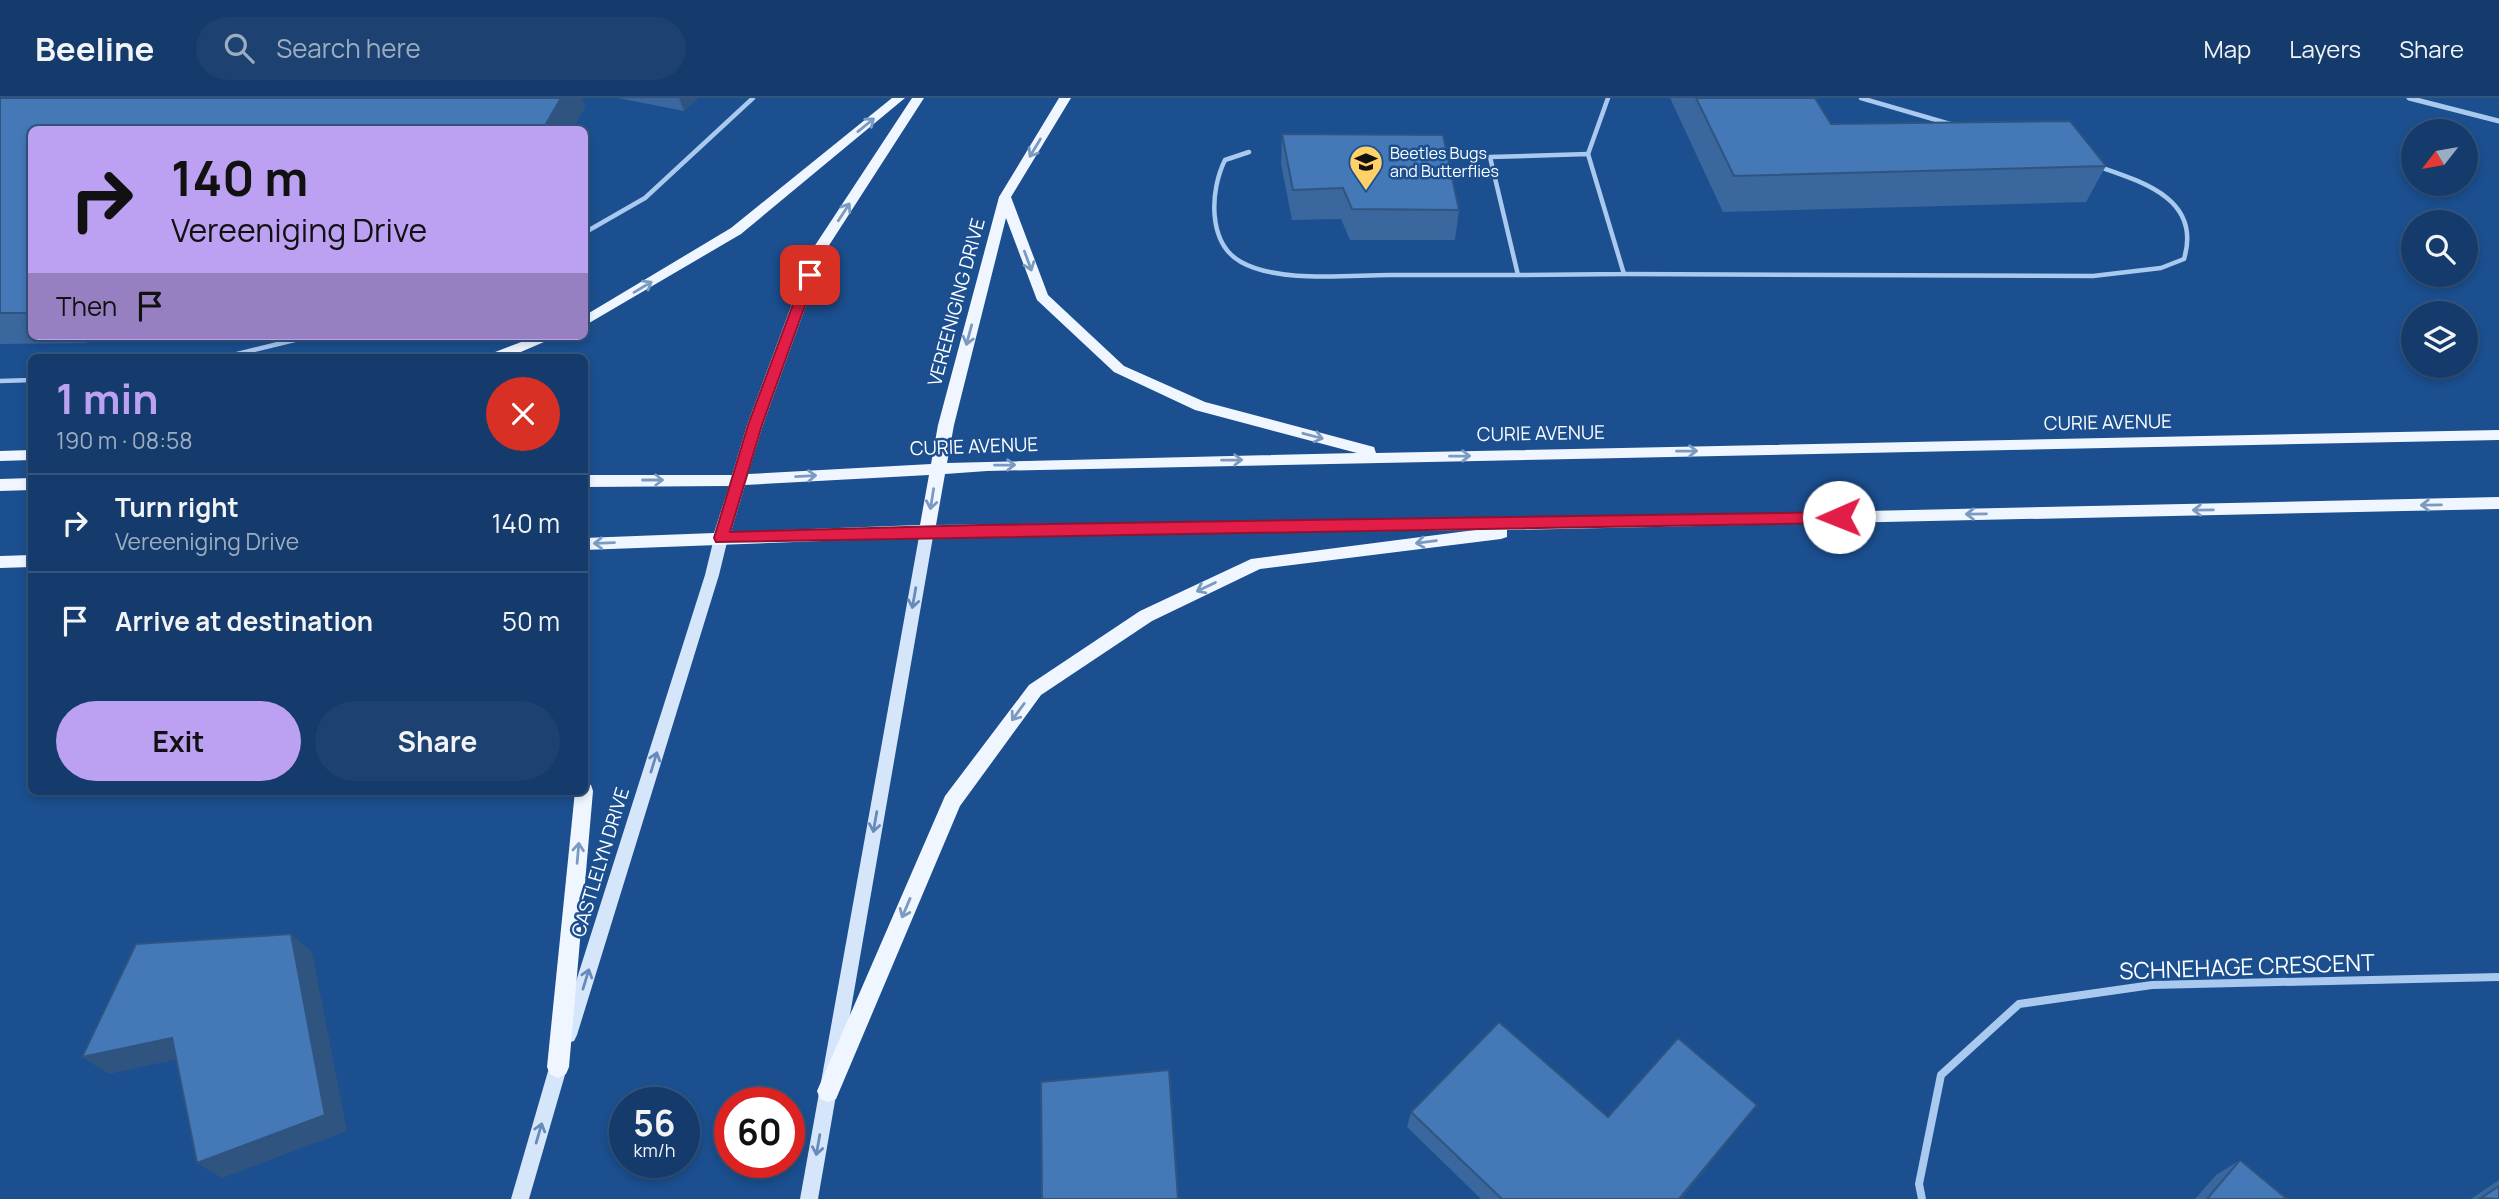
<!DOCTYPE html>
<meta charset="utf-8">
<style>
body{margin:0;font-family:Manrope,sans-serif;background:#1d4271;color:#f1f3f6;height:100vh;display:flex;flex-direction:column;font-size:26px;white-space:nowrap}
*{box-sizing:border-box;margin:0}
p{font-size:23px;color:#9dadc1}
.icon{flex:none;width:38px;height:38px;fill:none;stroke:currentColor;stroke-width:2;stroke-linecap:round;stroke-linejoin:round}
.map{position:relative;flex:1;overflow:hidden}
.side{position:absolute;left:28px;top:256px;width:560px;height:441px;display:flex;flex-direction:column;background:#143b6b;border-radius:10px;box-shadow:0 4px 10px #0003,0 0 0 2px #33557e}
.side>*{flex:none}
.hud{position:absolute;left:28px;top:28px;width:560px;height:214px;border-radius:10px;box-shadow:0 4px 10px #0003,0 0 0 2px #33557e;background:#bca0f2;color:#111;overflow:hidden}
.needle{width:46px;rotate:239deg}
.controls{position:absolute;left:2401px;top:21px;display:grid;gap:14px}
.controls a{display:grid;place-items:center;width:77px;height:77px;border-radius:50%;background:#143b6b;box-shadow:0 4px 10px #0003,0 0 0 2px #33557e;font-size:35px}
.speed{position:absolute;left:609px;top:989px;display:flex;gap:14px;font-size:35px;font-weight:700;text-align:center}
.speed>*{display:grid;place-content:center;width:91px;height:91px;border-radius:50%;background:#143b6b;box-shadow:0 4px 10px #0003,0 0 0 2px #33557e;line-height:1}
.speed small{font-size:18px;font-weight:400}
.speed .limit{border:10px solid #d22;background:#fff;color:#111}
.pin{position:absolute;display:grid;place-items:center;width:60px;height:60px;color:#fff;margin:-30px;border-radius:14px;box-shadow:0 4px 10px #0006}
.me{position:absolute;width:77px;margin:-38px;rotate:269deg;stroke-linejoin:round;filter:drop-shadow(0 0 5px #0008)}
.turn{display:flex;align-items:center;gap:24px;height:147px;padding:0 28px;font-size:32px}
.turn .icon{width:91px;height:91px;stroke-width:2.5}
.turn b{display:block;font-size:49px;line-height:60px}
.then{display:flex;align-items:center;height:66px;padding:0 28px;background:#0003;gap:14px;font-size:26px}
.round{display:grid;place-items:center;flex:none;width:74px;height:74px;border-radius:37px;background:#1d4271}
.overview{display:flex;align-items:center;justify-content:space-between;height:119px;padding:0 28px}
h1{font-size:42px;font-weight:700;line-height:52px;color:#bca0f2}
.button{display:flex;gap:14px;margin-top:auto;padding:14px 28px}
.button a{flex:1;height:80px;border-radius:42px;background:#bca0f2;color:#111;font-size:28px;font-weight:700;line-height:80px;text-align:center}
.button a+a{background:#1d4271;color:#f1f3f6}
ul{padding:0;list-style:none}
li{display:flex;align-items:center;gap:21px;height:98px;padding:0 28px;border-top:2px solid #33557e}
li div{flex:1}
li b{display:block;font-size:26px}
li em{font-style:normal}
header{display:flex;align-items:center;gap:42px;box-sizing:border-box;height:98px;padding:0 35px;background:#143b6b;border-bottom:2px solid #33557e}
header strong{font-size:33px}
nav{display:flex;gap:38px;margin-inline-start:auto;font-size:24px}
.search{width:490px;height:63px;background:#1d4271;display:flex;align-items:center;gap:18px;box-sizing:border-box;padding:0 24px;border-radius:38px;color:#9dadc1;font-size:26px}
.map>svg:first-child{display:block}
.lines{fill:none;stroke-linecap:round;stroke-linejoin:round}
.lane{stroke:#a9c9ee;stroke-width:4.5}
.street-far1{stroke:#a9c9ee;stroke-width:5}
.street{stroke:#a9c9ee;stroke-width:8}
.secondary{fill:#d6e6fa;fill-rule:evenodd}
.primary{fill:#f0f6ff;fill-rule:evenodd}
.wall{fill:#3a679d}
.shaded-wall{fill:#305480}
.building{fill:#4478b7;stroke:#305480;stroke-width:2}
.oneway{stroke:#7b9ac1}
.oneway2{stroke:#668bba}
.route{fill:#e11d48;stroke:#92132f;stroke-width:2}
.labels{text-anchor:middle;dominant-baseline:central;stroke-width:5;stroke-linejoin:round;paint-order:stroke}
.far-poi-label{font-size:16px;fill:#fff;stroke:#1b4f8f;text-anchor:start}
.street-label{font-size:19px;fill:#fff;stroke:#1b4f8f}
.near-street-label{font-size:23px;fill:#fff;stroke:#1b4f8f}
</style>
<header>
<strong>Beeline</strong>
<div class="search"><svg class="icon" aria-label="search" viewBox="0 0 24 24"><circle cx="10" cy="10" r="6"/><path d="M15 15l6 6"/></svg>Search here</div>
<nav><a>Map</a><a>Layers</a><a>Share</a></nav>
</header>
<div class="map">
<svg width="2499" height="1101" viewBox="0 0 2499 1101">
<rect width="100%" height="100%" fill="#1b4f8f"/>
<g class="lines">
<g class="lane">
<polyline points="1861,0 1950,26"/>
<path d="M1249 54 1225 62C1210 92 1207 145 1241 164 1278 185 1347 177 1389 177 1432 177 1475 177 1518 177"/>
<polygon points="1588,56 1624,176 1518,177 1490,59"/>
<polyline points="1588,56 1608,0"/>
<polyline points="584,135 645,100 753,0"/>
<path d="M1624 176 2093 178 2161 170 2184 161C2202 101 2143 84 2097 68"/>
<polyline points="225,259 311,238"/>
<polyline points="0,283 32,282"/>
</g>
<polyline class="street-far1" points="2409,0 2499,23"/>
<polyline class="street" points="1922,1101 1919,1086 1941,977 2019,906 2152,887 2499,879"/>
<g class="secondary">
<polygon points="927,428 934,433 818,1101 800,1101 920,433"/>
<polygon points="721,435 728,440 719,477 577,937 574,943 568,945 562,943 559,937 705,477 714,440"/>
<polygon points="560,955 566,957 569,963 529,1101 511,1101 551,963 554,957"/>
</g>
<g class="primary">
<polygon points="892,0 905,0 741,136 584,228 584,218 731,130"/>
<path d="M912 0H924L826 152 763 327 748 376 931 366 938 327 999 99 1059 0H1071L1011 99 1048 197 1124 268 1205 304 1374 349 1376 355 2499 332V342L987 373 945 376 936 427 1592 419 2499 399V411L1507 432V439L1501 441 1260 471 1152 523 1041 597 960 708 836 1001 828 1004 820 1001 817 993 945 698 1029 587 1140 513 1251 461 1475 432 927 439 584 452V440L714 435 729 388 584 389V377H732L747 327 812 152ZM1006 120 1037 202 1114 274 1195 312 1357 355 947 365 954 327ZM929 377 920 427 731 434 745 387Z"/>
<polygon points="537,238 558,238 509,259 488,259 490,256"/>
<polygon points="32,352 32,362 0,363 0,353"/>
<polygon points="32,380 32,392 0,393 0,381"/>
<polygon points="32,457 32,469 0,470 0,458"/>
<polygon points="584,685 591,687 593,693 569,969 566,976 558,980 550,976 547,969 575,693 584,693"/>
</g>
</g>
<g class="wall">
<polygon points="0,0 582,0 585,9 572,32 32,32 32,238 92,238 86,245 0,246"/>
<polygon points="618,0 698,0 684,13"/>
<polygon points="1670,0 1815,0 1831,26 2106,68 2086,104 1723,114"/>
<polygon points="1282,36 1459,112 1455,142 1350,142 1341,121 1292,122 1281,66"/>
<polygon points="1757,1007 1681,1101 1481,1101 1407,1029 1411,1014 1608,1019"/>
<polygon points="2240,1062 2287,1101 2195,1101 2216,1077"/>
<polygon points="2499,1082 2499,1101 2471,1101"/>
</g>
<g class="shaded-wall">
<polygon points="561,0 582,0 585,9 572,32 544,32"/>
<polygon points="679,0 698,0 684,13"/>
<polygon points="80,238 92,238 86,245"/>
<polygon points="291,836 312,854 347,1033 222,1080 197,1065"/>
<polygon points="172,940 197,957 109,976 82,959"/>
<polygon points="1169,972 1171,988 1179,1101 1178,1101"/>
<polygon points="1757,1007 1681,1101 1679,1101"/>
</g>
<g class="building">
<polygon points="0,0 561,0 543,31 32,32 32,215 0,215"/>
<polygon points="1696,0 1815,0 1831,26 2070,23 2106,68 1734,78"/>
<polygon points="1282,36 1443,37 1459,112 1352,111 1343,90 1293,92"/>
<polygon points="291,836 325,1017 197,1065 172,940 82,959 136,846"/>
<polygon points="1499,924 1608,1019 1678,940 1757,1007 1679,1101 1502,1101 1411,1014"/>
<polygon points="1169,972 1178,1101 1042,1101 1041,984"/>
<polygon points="2240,1062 2287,1101 2207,1101"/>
<polygon points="2499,1088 2499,1101 2481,1100"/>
</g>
<defs><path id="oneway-shaft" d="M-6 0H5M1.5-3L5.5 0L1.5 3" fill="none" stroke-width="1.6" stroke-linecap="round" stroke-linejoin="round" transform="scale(1.75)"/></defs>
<g class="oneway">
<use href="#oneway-shaft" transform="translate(866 27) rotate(-39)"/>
<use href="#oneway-shaft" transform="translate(1035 50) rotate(121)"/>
<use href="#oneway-shaft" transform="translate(844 114) rotate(-57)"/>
<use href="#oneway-shaft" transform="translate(1028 163) rotate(70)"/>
<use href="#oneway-shaft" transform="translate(643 189) rotate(-31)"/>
<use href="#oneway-shaft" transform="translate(969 237) rotate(105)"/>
<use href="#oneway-shaft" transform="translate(1313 338) rotate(15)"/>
<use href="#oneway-shaft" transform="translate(1687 353) rotate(-1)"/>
<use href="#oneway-shaft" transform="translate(1460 358) rotate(-1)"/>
<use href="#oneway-shaft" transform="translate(1232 362) rotate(-1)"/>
<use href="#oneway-shaft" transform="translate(1005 367) rotate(-1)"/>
<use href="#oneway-shaft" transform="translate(806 378) rotate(-3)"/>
<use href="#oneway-shaft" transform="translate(653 382)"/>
<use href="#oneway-shaft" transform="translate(932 401) rotate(99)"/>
<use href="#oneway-shaft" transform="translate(2431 407) rotate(179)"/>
<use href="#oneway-shaft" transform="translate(2203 412) rotate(179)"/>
<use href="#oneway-shaft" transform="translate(1976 416) rotate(179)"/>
<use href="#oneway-shaft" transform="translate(1426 444) rotate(173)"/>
<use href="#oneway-shaft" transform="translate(604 445) rotate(178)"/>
<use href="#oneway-shaft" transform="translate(1206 489) rotate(154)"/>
<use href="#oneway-shaft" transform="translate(1018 614) rotate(126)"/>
<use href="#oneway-shaft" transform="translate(578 755) rotate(-85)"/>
<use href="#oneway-shaft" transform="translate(906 810) rotate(113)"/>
</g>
<g class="oneway2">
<use href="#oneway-shaft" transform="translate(914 500) rotate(100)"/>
<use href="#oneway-shaft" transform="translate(654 664) rotate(-73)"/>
<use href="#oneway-shaft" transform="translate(875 724) rotate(100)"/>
<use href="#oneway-shaft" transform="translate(586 881) rotate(-73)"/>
<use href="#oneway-shaft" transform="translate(539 1035) rotate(-74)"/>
<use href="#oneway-shaft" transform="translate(818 1047) rotate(100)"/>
</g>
<polygon class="route" points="810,173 816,177 762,327 730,434 980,427 1839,414 1846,419 1839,425 716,444 714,440 748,327 804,177"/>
<defs>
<g id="school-pin" transform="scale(1.75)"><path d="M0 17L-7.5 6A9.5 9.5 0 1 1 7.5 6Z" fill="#ffd166" stroke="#1b4f8f"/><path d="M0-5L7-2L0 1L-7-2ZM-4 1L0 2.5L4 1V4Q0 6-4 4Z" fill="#111"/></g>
</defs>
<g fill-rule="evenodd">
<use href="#school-pin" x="1366" y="64"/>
</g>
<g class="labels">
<g class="far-poi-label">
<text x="1390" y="55">Beetles Bugs<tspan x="1390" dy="18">and Butterflies</tspan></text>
</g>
<g class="street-label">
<text transform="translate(956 204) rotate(-75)">VEREENIGING DRIVE</text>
<text transform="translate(2108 324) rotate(-1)">CURIE AVENUE</text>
<text transform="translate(1541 335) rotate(-1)">CURIE AVENUE</text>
<text transform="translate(974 348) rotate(-2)">CURIE AVENUE</text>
<text transform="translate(600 764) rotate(-73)">CASTLELYN DRIVE</text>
</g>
<g class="near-street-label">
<text transform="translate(2247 868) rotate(-2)">SCHNEHAGE CRESCENT</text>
</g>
</g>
</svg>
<div class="controls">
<a><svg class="needle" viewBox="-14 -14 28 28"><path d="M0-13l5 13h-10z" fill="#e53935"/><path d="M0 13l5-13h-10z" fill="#9dadc1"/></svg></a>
<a><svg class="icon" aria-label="search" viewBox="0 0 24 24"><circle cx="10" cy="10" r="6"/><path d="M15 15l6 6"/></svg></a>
<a><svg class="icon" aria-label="layers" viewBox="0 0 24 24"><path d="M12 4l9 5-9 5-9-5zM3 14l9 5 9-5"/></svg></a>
</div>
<div class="speed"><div>56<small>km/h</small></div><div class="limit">60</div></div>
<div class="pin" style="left:810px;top:177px;background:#d93025"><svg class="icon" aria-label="arrive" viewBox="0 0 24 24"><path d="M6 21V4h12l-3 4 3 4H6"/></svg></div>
<svg class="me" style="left:1839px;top:419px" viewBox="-20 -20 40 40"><circle r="19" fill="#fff"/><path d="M0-13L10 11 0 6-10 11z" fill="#e11d48"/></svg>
<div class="hud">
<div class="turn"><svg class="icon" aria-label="right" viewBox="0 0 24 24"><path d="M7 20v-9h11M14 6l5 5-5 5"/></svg><div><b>140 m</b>Vereeniging Drive</div></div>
<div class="then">Then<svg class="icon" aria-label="arrive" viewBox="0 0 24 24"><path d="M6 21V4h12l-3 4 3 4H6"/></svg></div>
</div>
<section class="side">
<div class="overview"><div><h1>1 min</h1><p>190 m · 08:58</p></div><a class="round" style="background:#d93025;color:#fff"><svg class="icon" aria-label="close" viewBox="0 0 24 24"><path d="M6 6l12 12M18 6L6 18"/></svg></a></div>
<ul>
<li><svg class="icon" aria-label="right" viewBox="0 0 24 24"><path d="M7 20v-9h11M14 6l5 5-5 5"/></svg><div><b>Turn right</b><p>Vereeniging Drive</p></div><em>140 m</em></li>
<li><svg class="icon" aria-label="arrive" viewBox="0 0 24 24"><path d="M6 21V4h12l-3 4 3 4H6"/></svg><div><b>Arrive at destination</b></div><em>50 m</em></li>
</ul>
<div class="button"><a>Exit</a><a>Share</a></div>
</section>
</div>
